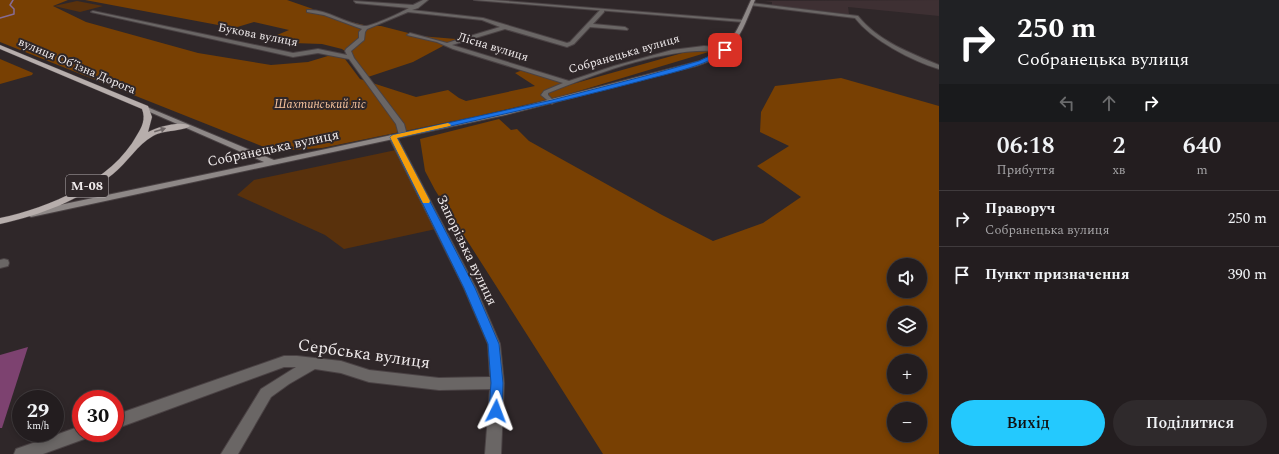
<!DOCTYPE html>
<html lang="uk">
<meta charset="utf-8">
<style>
body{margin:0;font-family:Spectral,serif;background:#2f2a2c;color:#f1f3f6;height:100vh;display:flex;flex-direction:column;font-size:15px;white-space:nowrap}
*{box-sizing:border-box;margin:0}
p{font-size:13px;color:#a3a2a4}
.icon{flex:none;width:22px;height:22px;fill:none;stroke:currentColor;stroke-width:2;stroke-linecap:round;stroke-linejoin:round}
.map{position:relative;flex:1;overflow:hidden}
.drawer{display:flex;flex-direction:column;background:#231d1f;width:340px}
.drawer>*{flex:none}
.guide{background:#202124;color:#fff;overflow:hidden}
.tools{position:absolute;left:887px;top:258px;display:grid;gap:8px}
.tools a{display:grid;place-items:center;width:40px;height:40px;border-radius:50%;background:#231d1f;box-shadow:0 2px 6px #0003,0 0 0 1px #403b3d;font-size:20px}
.speed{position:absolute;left:12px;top:390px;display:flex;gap:8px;font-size:20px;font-weight:700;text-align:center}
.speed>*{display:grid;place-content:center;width:52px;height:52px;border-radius:50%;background:#231d1f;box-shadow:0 2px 6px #0003,0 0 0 1px #403b3d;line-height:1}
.speed small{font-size:10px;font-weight:400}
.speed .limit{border:6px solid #d22;background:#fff;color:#111}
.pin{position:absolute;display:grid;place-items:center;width:34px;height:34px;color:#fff;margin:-17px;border-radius:8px;box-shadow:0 2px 6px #0006}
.me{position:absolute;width:44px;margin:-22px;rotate:3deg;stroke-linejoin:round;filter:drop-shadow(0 0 3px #0008)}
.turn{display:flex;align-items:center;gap:14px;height:84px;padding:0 12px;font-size:18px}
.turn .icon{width:52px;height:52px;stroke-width:2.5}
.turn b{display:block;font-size:28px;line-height:34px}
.lanes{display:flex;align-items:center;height:38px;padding:0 12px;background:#0003;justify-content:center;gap:20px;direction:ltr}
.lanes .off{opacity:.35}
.eta{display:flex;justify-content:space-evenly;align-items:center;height:68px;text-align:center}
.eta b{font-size:24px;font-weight:600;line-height:28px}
.action{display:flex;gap:8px;margin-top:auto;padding:8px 12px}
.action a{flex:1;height:46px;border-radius:24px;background:#24c9fe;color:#111;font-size:16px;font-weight:600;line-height:46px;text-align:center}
.action a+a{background:#2f2a2c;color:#f1f3f6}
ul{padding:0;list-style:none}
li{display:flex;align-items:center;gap:12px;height:56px;padding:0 12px;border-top:1px solid #403b3d}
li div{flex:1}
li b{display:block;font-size:15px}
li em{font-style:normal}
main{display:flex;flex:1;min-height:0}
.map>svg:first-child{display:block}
.built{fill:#3e3033}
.green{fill:#59310c}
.forest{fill:#784003;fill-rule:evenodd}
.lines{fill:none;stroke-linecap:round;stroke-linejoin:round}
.stream{stroke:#866c95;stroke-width:1.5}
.building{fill:#7d4270}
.minor-casing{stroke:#4a4244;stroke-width:2}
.tertiary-casing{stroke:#4a4244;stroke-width:2}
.secondary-casing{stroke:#4a4244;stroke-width:2}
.trunk-casing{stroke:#4a4244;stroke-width:1}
.minor{fill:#6a6665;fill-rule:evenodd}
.tertiary{fill:#6a6665;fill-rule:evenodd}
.secondary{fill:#8e8887;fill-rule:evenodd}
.trunk{fill:#b7aeac;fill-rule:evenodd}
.oneway{fill:#6c6464}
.route{fill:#1a73e8;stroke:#114b97}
.slow{fill:#f59e0b}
.labels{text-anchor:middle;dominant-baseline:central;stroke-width:4;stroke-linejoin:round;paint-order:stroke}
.far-street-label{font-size:12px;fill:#f0ebec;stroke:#2f2729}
.far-park-label{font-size:12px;font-style:italic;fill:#f9c59e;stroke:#2f2729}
.shield{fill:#2f2729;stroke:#b6b0b2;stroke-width:1}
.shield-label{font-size:13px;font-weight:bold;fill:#f0ebec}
.street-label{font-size:14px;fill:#f0ebec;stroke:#2f2729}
.near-street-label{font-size:17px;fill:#f0ebec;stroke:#2f2729}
</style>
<main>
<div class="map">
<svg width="939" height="454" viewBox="0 0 939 454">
<rect width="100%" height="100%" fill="#2f2729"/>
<polygon class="built" points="939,0 939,16 848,7 849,14 772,5 772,2 764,1"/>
<g class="green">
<polygon points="77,1 103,6 80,12 54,6"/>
<polygon points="396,150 436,229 344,249 325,235 237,195 254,180"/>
</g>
<g class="forest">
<polygon points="0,0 68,0 53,6 86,22 198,53 271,65 308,62 331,55 345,59 360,79 416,97 448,90 459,98 466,101 535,86 515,73 525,69 569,85 693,50 712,51 559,97 478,116 322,148 274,151 0,42"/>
<polygon points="85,0 287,0 313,9 309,12 368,26 381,26 420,36 456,39 413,62 365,78 354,58 342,49 322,44 293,43 270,38 289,30 254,22 234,28"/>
<polygon points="0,59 33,73 32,75 0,84"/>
<path d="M841 78 939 106V454H603L435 190 425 171 420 139 499 119 511 130 517 129 529 141 662 215 713 241 763 223 801 197 757 166 789 146 760 132 761 112 775 86ZM894 265H920V291H894ZM894 313H920V339H894ZM894 361H920V387H894ZM894 409H920V435H894Z"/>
</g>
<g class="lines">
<polyline class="stream" points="0,18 14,14 14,9 10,5 13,0"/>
</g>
<polygon class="building" points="28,347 2,428 0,428 0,355"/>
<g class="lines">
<g class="minor-casing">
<g id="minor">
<path d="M423 0H428L418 8 412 10 483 18 567 43 570 42 600 10H604V12L593 24 625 27 628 29 627 30 590 27 574 44 567 47 505 29 452 45 569 81 614 66 672 50 704 46 725 48 728 50 725 52C673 44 597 73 548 93V95L555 102 552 104 541 95 544 91 563 83 453 49 437 42 407 35 410 33 447 43 500 27 482 20 408 12 367 29 365 32 364 40 351 51 354 58 404 124 407 135 403 137 399 135 396 124 349 59 318 53 293 57 91 12 93 11 293 53 318 49 347 55 345 51 346 49 359 38V32L362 29 324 15 307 12V10C327 9 344 23 364 26 371 27 402 12 409 8L356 3 354 1 413 5Z"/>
<path d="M751 3 858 16C878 41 910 53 939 65V69C912 61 872 40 855 18L749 5Z"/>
<polygon points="390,135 393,135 397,137 476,288 500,344 504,383 501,454 485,454 490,389 439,390 369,382 341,373 315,369 289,384 271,397 238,454 221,454 261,389 296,367 284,367 115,429 115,415 284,356 297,356 341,361 369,370 439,378 490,377 488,344 464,288 389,137"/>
<polygon points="4,259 8,260 9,263 8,266 0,268 0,260"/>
<polygon points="81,426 81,433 90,433 87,438 43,454 14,454 16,449"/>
</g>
</g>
<g class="tertiary-casing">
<polygon id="tertiary" points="474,0 493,0 743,20 745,21 743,22"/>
</g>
<g class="secondary-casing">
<path id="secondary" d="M751 0H755C740 36 736 53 696 66L505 115 31 217 26 214 31 211 264 162 143 109V107H147L274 160 505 111 700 61C733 48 737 30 751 0Z"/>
</g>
<g class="trunk-casing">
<path id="trunk" d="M0 45 148 106 152 117 148 132C157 127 182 120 190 126 185 131 163 130 153 136 137 145 128 162 113 174 80 200 41 215 0 224V218C49 208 112 181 137 135 142 127 146 119 142 109L0 49Z"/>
</g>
<use href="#minor" class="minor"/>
<use href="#tertiary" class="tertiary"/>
<use href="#secondary" class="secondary"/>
<use href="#trunk" class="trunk"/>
</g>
<defs><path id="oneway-solid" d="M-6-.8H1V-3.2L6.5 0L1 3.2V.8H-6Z"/></defs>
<use class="oneway" href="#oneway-solid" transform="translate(160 130) rotate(-17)"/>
<path class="route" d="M724 49 728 50C708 66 662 75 637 82 557 103 477 120 397 138L475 288 499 344 503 383 502 411 500 416 496 417 491 416 489 411 491 383 488 344 464 288 390 137 393 135 552 100 645 76 699 61Z"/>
<polygon class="slow" points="448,123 451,125 450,126 397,138 430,201 429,203 423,203 390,137 393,135"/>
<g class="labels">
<g class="far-street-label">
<text transform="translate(258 35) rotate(11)">Букова вулиця</text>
<text transform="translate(493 47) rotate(17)">Лісна вулиця</text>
<text transform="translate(624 54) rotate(-16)">Собранецька вулиця</text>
<text transform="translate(77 66) rotate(23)">вулиця Обʼїзна Дорога</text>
</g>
<g class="far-park-label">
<text x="320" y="104">Шахтинський ліс</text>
</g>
<rect class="shield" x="66" y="175" width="42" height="22" rx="3"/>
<g class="shield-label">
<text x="87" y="186">М-08</text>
</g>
<g class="street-label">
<text transform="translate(273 148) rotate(-12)">Собранецька вулиця</text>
<text transform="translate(467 250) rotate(64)">Запорізька вулиця</text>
</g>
<g class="near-street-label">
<text transform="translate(364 354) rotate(8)">Сербська вулиця</text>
</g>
</g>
</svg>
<div class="tools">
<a><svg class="icon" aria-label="sound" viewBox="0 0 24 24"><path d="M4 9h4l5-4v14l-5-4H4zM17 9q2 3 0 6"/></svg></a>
<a><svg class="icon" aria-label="layers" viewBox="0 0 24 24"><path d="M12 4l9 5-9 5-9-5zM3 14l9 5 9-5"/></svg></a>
<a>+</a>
<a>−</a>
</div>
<div class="speed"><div>29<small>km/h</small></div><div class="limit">30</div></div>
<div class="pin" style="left:725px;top:50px;background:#d93025"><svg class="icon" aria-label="arrive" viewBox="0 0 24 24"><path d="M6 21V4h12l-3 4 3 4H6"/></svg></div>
<svg class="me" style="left:496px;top:411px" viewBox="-20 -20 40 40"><path d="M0-17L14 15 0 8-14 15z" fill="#1a73e8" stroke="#fff" stroke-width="4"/></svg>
</div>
<section class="drawer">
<div class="guide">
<div class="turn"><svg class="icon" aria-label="right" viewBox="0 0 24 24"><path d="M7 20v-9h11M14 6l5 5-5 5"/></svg><div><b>250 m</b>Собранецька вулиця</div></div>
<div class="lanes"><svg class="icon off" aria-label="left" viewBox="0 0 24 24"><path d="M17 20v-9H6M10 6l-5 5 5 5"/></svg><svg class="icon off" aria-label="ahead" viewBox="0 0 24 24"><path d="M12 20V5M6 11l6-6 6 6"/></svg><svg class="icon" aria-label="right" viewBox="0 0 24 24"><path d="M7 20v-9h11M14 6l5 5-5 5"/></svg></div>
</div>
<div class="eta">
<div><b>06:18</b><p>Прибуття</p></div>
<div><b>2</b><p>хв</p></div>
<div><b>640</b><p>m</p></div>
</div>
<ul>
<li><svg class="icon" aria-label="right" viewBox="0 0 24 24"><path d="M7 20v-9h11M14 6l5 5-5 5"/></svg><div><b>Праворуч</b><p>Собранецька вулиця</p></div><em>250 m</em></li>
<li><svg class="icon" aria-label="arrive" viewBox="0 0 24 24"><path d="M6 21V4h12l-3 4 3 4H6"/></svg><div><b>Пункт призначення</b></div><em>390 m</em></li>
</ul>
<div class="action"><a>Вихід</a><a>Поділитися</a></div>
</section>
</main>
